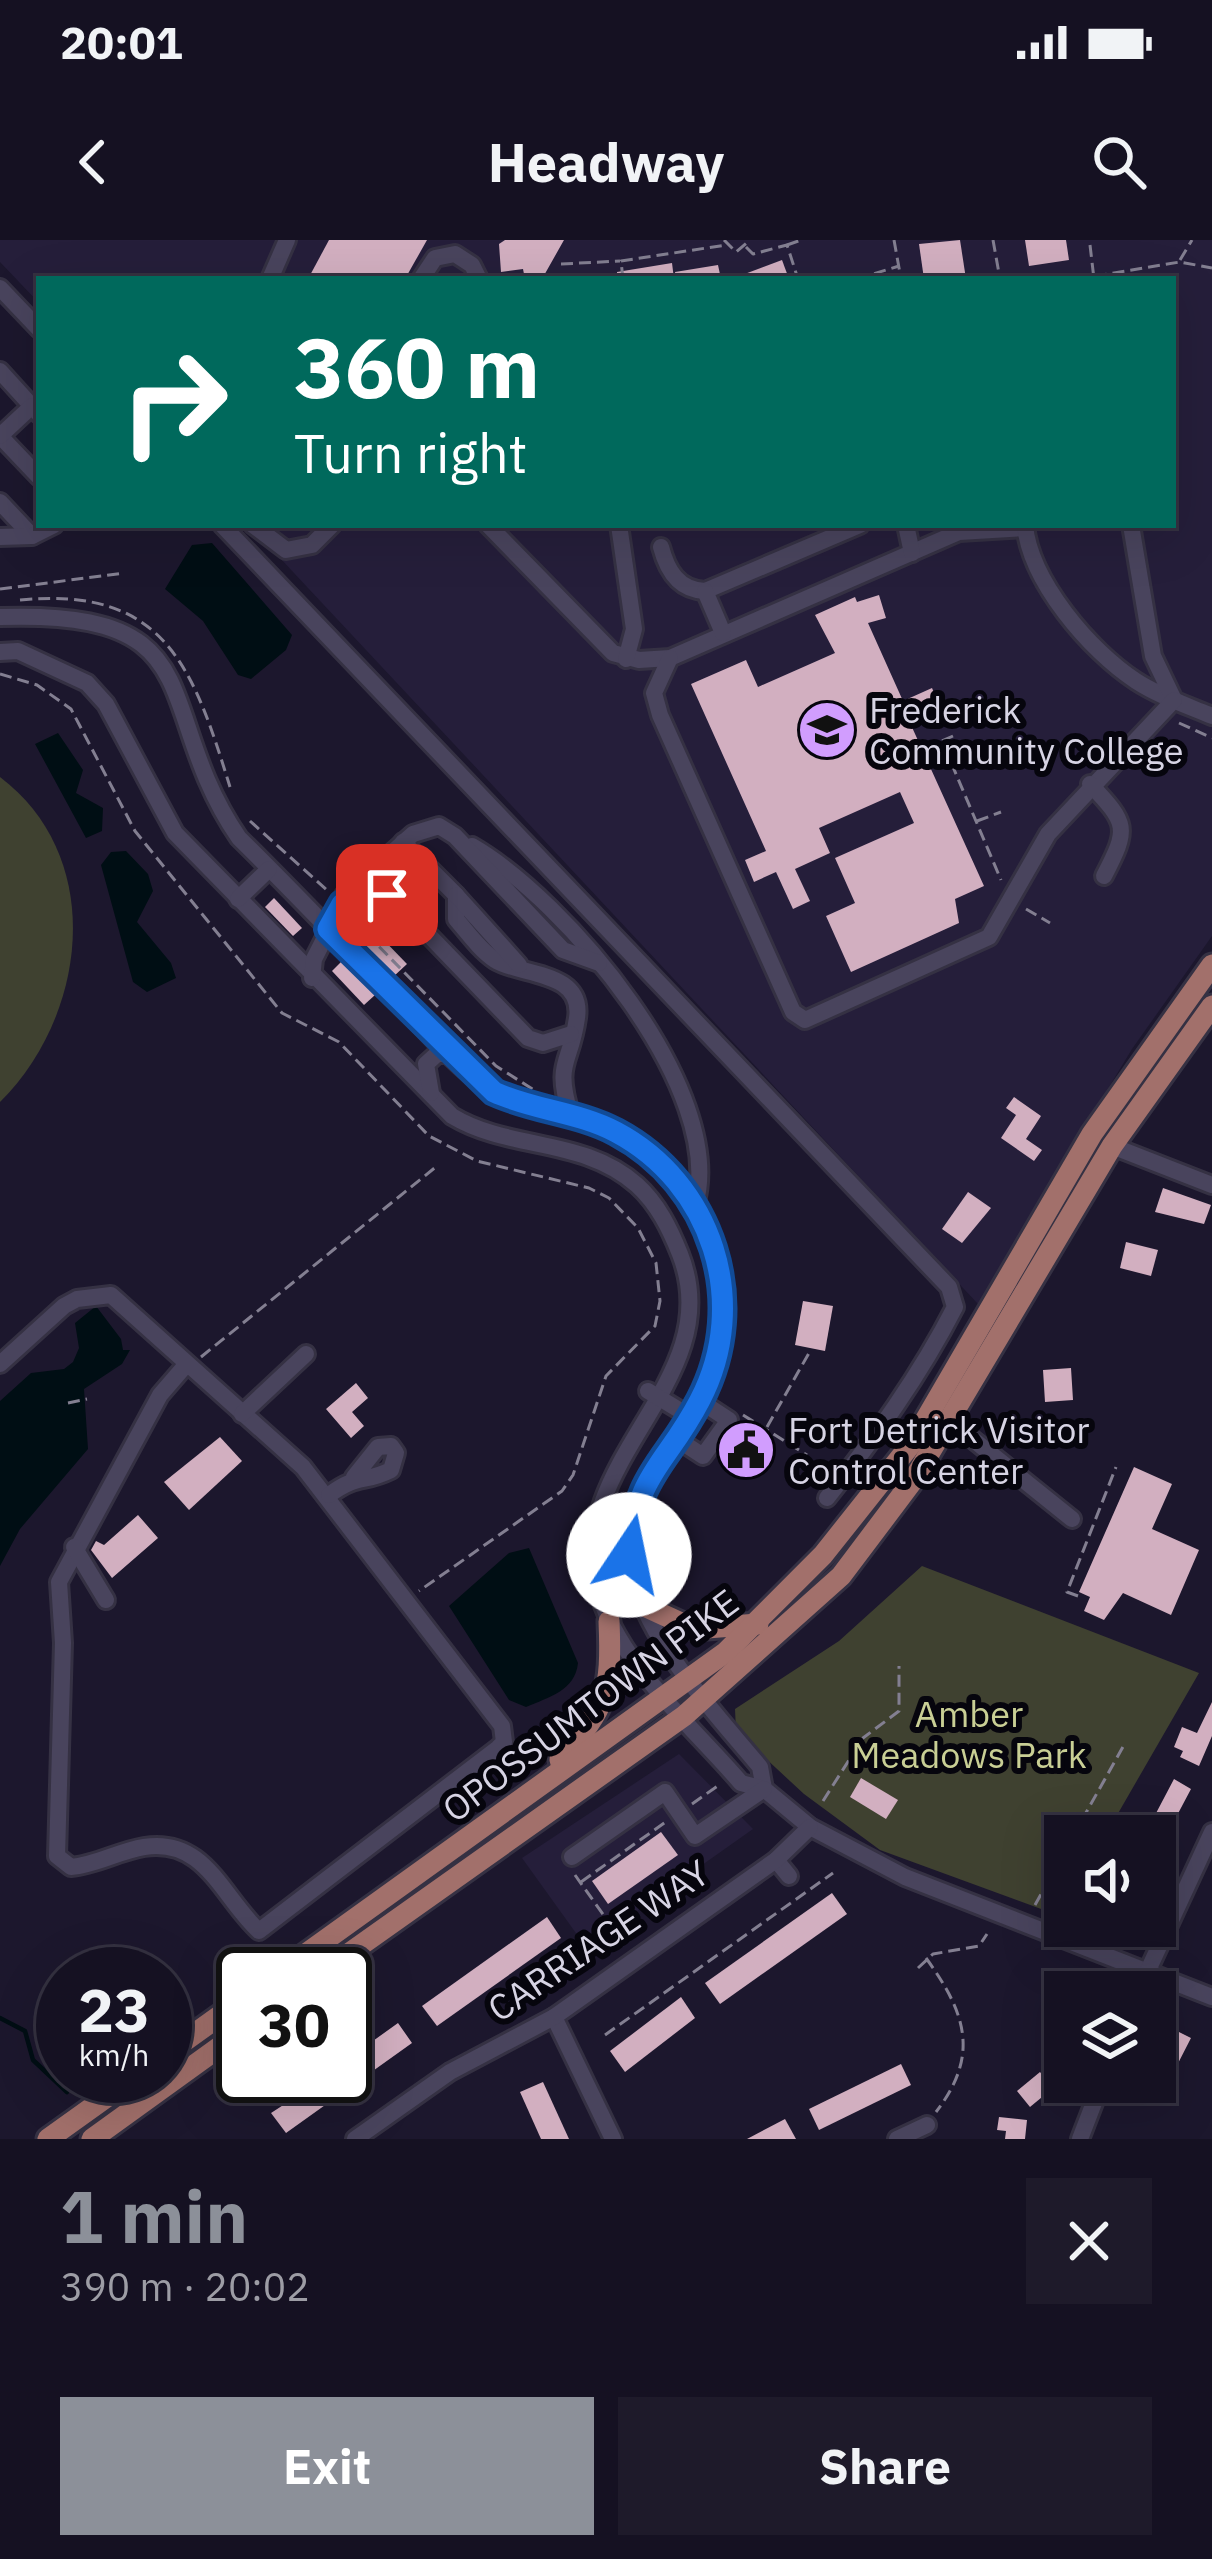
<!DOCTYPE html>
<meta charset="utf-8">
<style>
body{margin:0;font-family:"IBM Plex Sans",sans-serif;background:#1e1a2a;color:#f1f3f6;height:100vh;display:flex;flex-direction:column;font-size:45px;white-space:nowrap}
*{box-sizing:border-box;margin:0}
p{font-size:39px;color:#9d9da5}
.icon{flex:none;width:66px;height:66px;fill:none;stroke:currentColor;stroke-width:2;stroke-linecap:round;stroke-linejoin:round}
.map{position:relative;height:1899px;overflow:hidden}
.sheet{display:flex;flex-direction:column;background:#151122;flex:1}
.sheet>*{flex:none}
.top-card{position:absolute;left:36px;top:36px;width:1140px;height:252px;border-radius:0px;box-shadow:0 12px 48px #0002,0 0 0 3px #343140;background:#00695c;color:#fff;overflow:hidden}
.controls{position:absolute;left:1044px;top:1575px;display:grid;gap:24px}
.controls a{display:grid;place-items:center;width:132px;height:132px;border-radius:0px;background:#151122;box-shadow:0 12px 48px #0002,0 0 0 3px #343140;font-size:60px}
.speed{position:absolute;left:36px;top:1707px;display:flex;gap:24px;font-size:60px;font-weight:700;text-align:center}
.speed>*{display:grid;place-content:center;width:156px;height:156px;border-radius:50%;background:#151122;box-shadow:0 12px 48px #0002,0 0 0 3px #343140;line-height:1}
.speed small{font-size:30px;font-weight:400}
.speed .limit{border:6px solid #111;border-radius:18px;background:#fff;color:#111}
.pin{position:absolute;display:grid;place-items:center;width:102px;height:102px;color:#fff;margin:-51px;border-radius:24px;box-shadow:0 6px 18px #0006}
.me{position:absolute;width:132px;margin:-66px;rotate:11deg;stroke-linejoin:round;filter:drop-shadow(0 0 9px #0008)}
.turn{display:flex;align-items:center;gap:42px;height:252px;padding:0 60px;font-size:54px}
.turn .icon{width:156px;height:156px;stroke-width:2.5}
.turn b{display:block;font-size:84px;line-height:102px}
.round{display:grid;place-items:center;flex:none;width:126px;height:126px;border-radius:0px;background:#1e1a2a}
.summary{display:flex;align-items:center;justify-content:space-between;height:204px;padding:0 60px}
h1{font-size:72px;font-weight:700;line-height:90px;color:#8c9099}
.primary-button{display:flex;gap:24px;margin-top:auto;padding:24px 60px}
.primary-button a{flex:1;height:138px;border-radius:0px;background:#8c9099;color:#fff;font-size:48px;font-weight:700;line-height:138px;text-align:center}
.primary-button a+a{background:#1e1a2a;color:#f1f3f6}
.status{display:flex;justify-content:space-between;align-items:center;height:84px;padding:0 60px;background:#151122;direction:ltr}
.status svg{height:33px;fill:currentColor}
header{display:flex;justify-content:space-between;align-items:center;height:156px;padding:0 60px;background:#151122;font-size:54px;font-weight:700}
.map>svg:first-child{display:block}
.built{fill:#251e3a}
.green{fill:#3f4130}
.water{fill:#000e14}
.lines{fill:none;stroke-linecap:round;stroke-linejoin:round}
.stream{stroke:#000e14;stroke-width:4.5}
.building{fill:#d2afc0}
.minor-casing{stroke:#353143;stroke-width:22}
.major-casing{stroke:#353143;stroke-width:27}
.path{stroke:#837f91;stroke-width:3;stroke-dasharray:12 6;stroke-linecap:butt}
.minor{stroke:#49445d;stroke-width:16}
.major{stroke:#a2706b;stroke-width:21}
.route-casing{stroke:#114b97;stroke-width:30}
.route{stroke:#1a73e8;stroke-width:21}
.labels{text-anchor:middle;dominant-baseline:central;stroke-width:12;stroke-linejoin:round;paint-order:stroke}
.poi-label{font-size:36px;fill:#d7d4e4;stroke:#06050d;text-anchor:start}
.street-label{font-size:36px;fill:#d7d4e4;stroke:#06050d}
.park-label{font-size:36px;fill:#c9cf95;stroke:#06050d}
</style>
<div class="status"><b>20:01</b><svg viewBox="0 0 49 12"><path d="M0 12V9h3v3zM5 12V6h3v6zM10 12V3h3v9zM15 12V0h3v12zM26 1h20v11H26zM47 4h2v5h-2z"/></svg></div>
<header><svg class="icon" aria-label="back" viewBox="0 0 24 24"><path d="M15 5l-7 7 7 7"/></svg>Headway<svg class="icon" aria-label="search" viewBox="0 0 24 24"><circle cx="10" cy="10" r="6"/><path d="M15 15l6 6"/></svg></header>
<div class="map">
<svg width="1212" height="1899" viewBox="0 0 1212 1899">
<rect width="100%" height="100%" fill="#1c172d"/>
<g class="built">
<polygon points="0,0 1212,0 1212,696 1132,809 978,1064 249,285 1173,285 1173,39 39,39 39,63 0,22"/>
<polygon points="679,1514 753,1589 586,1707 522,1618"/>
</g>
<g class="green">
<path d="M0 537C107 618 87 776 0 862Z"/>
<polygon points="922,1326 1199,1433 1105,1596 1065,1596 1065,1655 1052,1673 880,1610 804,1554 736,1491 735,1469 839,1401"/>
</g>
<g class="water">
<polygon points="212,303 292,395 286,410 251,439 238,435 203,381 165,349 192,305"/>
<polygon points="58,493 83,530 76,553 103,568 102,591 86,598 35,504"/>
<polygon points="126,611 148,634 153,651 137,682 171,723 176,738 147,752 133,742 101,625 111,612"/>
<polygon points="96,1066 121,1099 123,1110 130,1110 122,1124 84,1149 88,1209 20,1289 0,1326 0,1161 31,1133 64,1129 73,1122 79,1108 75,1083"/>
<path d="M529 1308 578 1423C575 1451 549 1457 526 1467L509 1460 449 1366 509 1313Z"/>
</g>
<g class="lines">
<polyline class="stream" points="0,1778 25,1791 33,1820 67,1852"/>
</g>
<g class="building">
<polygon points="329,0 427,0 405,39 308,39"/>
<polygon points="505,0 564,0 542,39 525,39 523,29 501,32 499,4"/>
<polygon points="960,0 966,39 924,39 919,4"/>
<polygon points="1025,0 1066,0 1069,20 1029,26"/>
<polygon points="782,20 789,39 734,39 734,38"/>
<polygon points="672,23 674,39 617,39 617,32"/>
<polygon points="718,25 721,39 676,39 675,32"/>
<polygon points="879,355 886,378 868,383 903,461 932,448 937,460 906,474 984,646 955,659 959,683 851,732 826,676 855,663 835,618 914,583 900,552 819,588 830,613 795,629 810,661 793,669 776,632 754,642 745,620 766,611 691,444 746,420 758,447 835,413 815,375 855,357 857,362"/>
<polygon points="274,658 302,688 293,696 265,667"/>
<polygon points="374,690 407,724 393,737 360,704"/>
<polygon points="342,721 375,755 364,765 332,731"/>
<polygon points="1014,857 1041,876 1026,899 1042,910 1034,921 1001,898 1016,875 1006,868"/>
<polygon points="1163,948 1211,965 1204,984 1155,972"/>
<polygon points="968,952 991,968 962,1003 942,989"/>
<polygon points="1126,1002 1158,1010 1151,1036 1120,1028"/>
<polygon points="803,1061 833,1066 825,1111 795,1105"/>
<polygon points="1071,1128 1073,1160 1045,1162 1043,1130"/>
<polygon points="356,1143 368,1158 352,1172 364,1186 351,1198 326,1169"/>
<polygon points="220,1197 242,1221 189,1270 164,1242"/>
<polygon points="1134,1227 1172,1244 1152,1289 1199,1310 1171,1375 1123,1353 1104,1380 1084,1371 1090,1357 1079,1352"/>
<polygon points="138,1275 158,1298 112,1338 91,1310 96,1301 104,1305"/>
<polygon points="1212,1462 1212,1496 1199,1526 1180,1517 1183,1511 1174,1507 1182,1487 1197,1493"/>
<polygon points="861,1538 898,1560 886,1579 850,1557"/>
<polygon points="1174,1539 1191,1549 1155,1617 1155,1596 1144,1596"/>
<polygon points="661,1592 678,1615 608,1664 592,1641"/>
<polygon points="832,1653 847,1674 720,1764 705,1743"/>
<polygon points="547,1677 561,1698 437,1786 422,1766"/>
<polygon points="681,1757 695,1778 625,1832 610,1811"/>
<polygon points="1064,1777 1065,1777 1065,1830 1047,1823"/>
<polygon points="398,1783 412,1803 286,1893 271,1873 328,1836 345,1836 345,1821"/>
<polygon points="1173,1789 1191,1798 1170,1839 1178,1842 1173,1854 1162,1850 1155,1866 1137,1858 1144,1842 1155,1842 1155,1816"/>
<polygon points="901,1824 911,1845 819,1890 809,1869"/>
<polygon points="1040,1832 1053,1848 1030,1867 1017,1851"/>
<polygon points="543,1842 569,1899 541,1899 520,1852"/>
<polygon points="999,1877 1027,1880 1025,1899 1005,1899 1006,1891 997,1890"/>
<polygon points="785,1879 796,1899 747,1899"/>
</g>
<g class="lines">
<g class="minor-casing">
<g id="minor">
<polyline points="270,39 287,0"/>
<polyline points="421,39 435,18 455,14 472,25 479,39"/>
<polyline points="0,48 39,89"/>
<polyline points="0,131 39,174"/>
<polyline points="0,196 39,237"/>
<polyline points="0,196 32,166"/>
<polyline points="0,262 32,296"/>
<path d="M222 285 949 1047 955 1067C919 1137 876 1196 827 1258"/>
<polyline points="253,285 286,310 312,305 332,285"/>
<polyline points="488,285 613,413 639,420 670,418 959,292 1024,288"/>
<polyline points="619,285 634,389 626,419"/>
<polyline points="906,285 912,313"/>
<path d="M1025 285C1030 341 1090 411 1136 441 1159 456 1186 465 1212 476"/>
<polyline points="1131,285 1153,416 1174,460"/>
<polyline points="0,297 32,296 54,285"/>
<path d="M661 307C667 330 678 350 705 351L860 285"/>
<polyline points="705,351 723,393"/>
<path d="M0 377C218 370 150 468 239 598 293 651 345 706 398 761 426 790 455 826 490 849 521 870 558 871 593 882 638 896 680 933 701 975 729 1033 730 1101 700 1159 669 1221 612 1260 634 1340 652 1407 716 1474 760 1527L764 1549"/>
<path d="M0 412 18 411 87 443 106 464 175 593 452 876C510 911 583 897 637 945 658 964 670 989 680 1014 730 1140 566 1219 597 1346 614 1419 693 1487 741 1543L764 1549 810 1587 905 1637 1212 1757"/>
<polyline points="670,418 654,453 660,475 793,772 805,780 989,697 1048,594 1174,460"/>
<path d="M1090 544C1128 584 1129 588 1104 636"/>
<path d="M403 602 456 655V679C468 693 480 710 495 720 519 736 584 730 577 778 570 827 554 820 571 877"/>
<path d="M472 606C564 659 728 850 695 965"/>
<polyline points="456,655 519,725"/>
<polyline points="238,659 269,629"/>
<polyline points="312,738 314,719 342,664"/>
<polyline points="571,794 543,803 528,798 394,659 382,652 342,664 344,655 413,594 439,586 455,596 563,710 599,723"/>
<polyline points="431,853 426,824 437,814 450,814"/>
<polyline points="1112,906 1212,945"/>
<path d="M0 1124 64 1066 77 1059 111 1055 303 1227 502 1486 504 1502 498 1508 259 1691C222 1657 205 1597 144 1607 119 1611 96 1625 71 1627L57 1616 63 1403 59 1342 160 1155 185 1126"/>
<polyline points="648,1151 689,1176"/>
<polyline points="242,1174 306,1114"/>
<polyline points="950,1181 1072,1279"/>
<polyline points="674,1197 703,1216 729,1180 700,1161"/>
<path d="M329 1255C359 1233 363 1244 391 1230L396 1213 391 1206 378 1207 354 1237"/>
<polyline points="74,1307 106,1360"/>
<polyline points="572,1617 665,1552 695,1596 764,1549"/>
<polyline points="776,1620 789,1636"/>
<polyline points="1138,1752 1212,1592"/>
<polyline points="554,1777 613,1899"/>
<polyline points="355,1899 450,1832 554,1777 776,1620 810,1587"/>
<polyline points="897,1899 927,1885"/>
<polyline points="1080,1899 1102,1842"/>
</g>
</g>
<g class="major-casing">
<g id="major">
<polyline points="642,1365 694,1389 758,1384"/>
<path d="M560 1520C607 1466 612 1452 609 1381"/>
<polyline points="278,1734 726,1412 823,1315 912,1203 1092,894 1212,725"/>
<polyline points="320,1734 684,1476 841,1336 914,1239 1112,906 1212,766"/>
<polyline points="165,1815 243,1759"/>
<polyline points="48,1899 136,1836"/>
<polyline points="92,1899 243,1790"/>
</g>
</g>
<g class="path">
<polyline points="724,0 736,12 750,0"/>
<polyline points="894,0 901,39"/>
<polyline points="993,0 1000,39"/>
<polyline points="787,5 801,0"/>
<polyline points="1090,5 1094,39"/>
<polyline points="746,7 753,14 787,5 798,39"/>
<polyline points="1180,20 1192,0"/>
<polyline points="561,24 620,21"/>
<polyline points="623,39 621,21 726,5"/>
<polyline points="857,39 899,26"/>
<polyline points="1077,39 1180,22 1212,28"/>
<polyline points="0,349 125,333"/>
<path d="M20 360C165 346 193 427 230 547"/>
<polyline points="0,434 37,445 71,469 135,591 282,773 339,802 429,896 477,921 589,948 609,958 638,988 656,1023 660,1061 655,1086 606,1136 573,1235 562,1251 419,1351"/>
<polyline points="1179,483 1212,498"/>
<polyline points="953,496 942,501 1001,640"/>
<polyline points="250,581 328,651"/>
<polyline points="977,581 1001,572"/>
<polyline points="1026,669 1050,683"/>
<polyline points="354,681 496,826 534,850"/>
<polyline points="201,1117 437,926"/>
<polyline points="68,1163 87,1159"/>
<polyline points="743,1175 807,1215"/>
<polyline points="767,1187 809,1113"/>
<polyline points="1078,1356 1067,1352 1116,1227"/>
<polyline points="823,1561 863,1498 899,1471 899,1426"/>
<polyline points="692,1564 719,1545"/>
<polyline points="1073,1596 1124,1505"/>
<polyline points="575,1635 625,1705"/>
<polyline points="581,1642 667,1581"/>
<polyline points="1035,1665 1065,1611"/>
<path d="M926 1718C966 1773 980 1815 936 1872"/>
<polyline points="918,1728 933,1714 979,1706 987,1694"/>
<polyline points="605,1795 833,1633"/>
</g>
<use href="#minor" class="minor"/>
<use href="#major" class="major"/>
</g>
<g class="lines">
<g class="route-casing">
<path id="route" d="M387 655 342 664 328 689 494 852C533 870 579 872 616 892 712 943 751 1062 700 1160 666 1226 637 1230 629 1315"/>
</g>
<use href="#route" class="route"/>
</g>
<defs>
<g id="university-disc" transform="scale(3)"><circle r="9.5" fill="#d19dfe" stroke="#06050d"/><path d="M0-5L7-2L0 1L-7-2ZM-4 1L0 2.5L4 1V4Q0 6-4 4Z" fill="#111"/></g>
<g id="civic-disc" transform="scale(3)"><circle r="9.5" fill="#d19dfe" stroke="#06050d"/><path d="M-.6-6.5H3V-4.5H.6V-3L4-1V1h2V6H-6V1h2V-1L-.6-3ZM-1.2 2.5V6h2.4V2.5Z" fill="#111"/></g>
</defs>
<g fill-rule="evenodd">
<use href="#university-disc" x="827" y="490"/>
<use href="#civic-disc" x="746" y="1210"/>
</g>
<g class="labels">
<g class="poi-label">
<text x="869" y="469">Frederick<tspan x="869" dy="41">Community College</tspan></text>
<text x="788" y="1189">Fort Detrick Visitor<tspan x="788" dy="41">Control Center</tspan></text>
</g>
<g class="street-label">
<text transform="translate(590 1465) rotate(-37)">OPOSSUMTOWN PIKE</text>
<text transform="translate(598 1700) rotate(-34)">CARRIAGE WAY</text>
</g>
<g class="park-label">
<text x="969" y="1473">Amber<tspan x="969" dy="41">Meadows Park</tspan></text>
</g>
</g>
</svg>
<div class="controls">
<a><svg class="icon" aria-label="sound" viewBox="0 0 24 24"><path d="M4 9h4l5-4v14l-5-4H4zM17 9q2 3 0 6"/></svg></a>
<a><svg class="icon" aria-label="layers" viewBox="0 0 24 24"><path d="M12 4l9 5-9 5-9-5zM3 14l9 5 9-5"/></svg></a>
</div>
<div class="speed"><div>23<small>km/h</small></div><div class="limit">30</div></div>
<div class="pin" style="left:387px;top:655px;background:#d93025"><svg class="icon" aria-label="arrive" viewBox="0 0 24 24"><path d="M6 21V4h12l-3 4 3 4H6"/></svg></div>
<svg class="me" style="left:629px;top:1315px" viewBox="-20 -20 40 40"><circle r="19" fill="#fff"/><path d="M0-13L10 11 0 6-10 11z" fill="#1a73e8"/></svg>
<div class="top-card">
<div class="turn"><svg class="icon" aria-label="right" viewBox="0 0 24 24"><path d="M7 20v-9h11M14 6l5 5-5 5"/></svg><div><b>360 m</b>Turn right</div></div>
</div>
</div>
<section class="sheet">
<div class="summary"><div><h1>1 min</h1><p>390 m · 20:02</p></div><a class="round"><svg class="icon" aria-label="close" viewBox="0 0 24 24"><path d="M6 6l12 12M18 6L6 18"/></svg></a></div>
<div class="primary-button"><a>Exit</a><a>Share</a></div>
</section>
